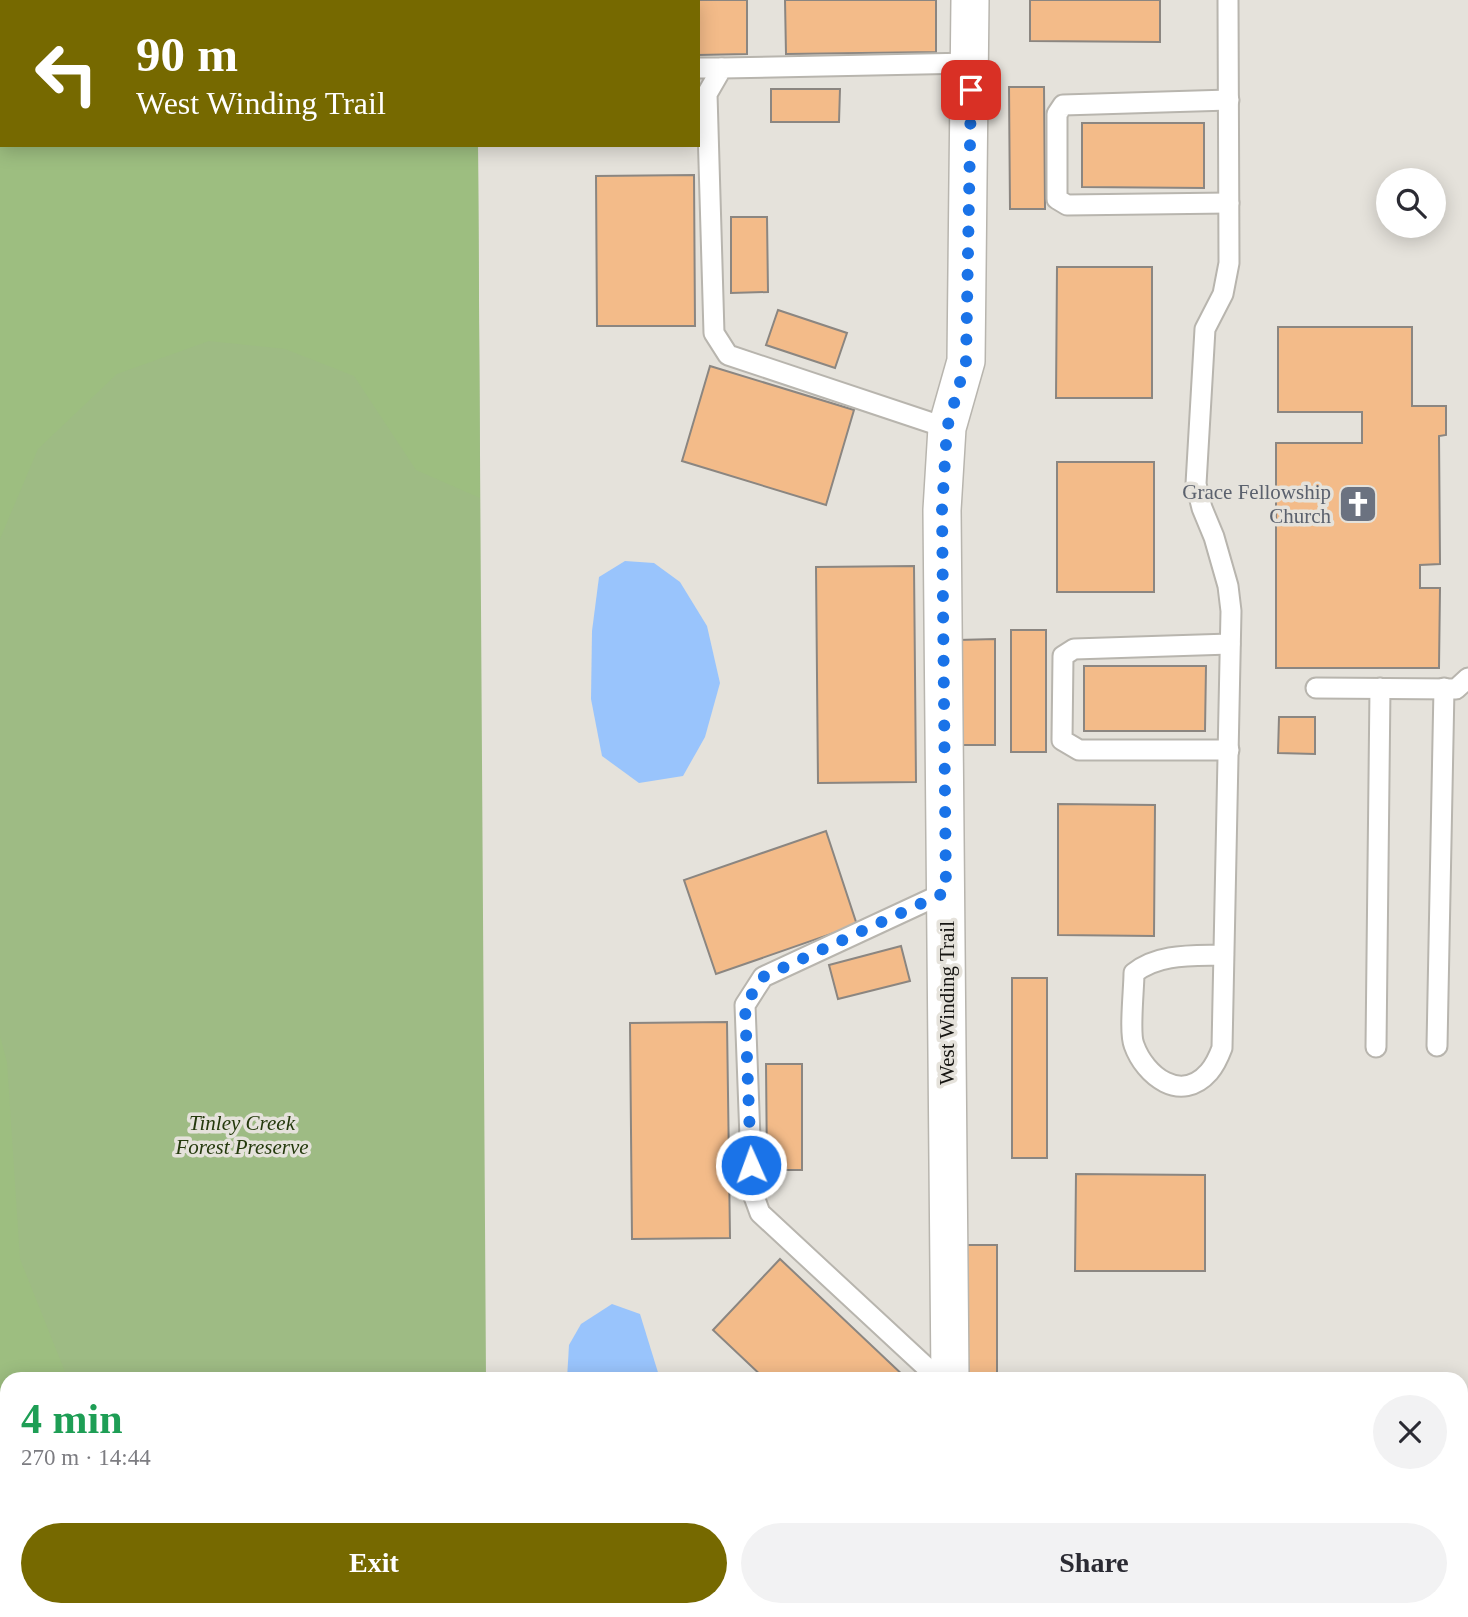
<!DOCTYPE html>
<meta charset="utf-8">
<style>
body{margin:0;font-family:Georgia,serif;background:#f2f2f3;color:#2b2b33;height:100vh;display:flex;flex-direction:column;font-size:26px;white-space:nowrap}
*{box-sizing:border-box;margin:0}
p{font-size:23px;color:#7c7c81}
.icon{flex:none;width:38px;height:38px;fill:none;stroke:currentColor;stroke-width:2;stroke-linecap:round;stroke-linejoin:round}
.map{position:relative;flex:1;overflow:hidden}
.drawer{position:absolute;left:0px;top:1372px;width:1468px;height:245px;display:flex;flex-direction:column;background:#fff;border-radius:21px 21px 0 0;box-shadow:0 4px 18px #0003}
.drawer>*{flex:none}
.top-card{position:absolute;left:0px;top:0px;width:700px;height:147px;box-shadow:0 4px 18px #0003;background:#766900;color:#fff;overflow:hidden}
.buttons{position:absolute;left:1376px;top:168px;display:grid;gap:14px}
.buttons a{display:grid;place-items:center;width:70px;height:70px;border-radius:50%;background:#fff;box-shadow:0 4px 18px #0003;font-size:35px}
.pin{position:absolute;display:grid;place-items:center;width:60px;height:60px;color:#fff;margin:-30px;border-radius:14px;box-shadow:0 4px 10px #0006}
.me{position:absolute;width:77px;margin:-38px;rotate:358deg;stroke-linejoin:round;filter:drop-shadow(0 0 5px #0008)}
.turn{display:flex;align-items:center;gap:24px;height:147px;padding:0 21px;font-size:32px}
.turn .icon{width:91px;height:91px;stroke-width:2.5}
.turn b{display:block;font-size:49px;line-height:60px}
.round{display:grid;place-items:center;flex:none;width:74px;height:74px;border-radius:37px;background:#f2f2f3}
.head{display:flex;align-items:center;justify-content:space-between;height:119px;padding:0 21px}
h1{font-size:42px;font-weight:600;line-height:52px;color:#1e9e55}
.button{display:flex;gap:14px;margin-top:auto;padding:14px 21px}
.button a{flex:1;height:80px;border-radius:42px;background:#766900;color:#fff;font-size:28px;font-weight:600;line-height:80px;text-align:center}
.button a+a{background:#f2f2f3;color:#2b2b33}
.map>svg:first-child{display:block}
.green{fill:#9ebb84}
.forest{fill:#9dbe80}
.water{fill:#99c4fc}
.building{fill:#f3bb89;stroke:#8b8681;stroke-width:2}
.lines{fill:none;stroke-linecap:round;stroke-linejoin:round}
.lane-casing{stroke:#b8b5ae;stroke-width:23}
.street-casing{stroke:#b8b5ae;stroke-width:40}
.path{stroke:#888681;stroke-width:4.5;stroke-dasharray:7 3.5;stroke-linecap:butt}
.lane{stroke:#fff;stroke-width:19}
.street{stroke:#fff;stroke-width:37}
.route{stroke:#1a73e8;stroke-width:12;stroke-dasharray:0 21.6}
.labels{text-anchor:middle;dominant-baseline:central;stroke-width:7;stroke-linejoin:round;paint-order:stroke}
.worship-label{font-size:21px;fill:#5b616d;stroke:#e5e2db;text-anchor:end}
.street-label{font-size:21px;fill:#161512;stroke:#e5e2db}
.park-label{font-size:21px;font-style:italic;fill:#24390c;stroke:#e5e2db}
</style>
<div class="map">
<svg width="1468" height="1617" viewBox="0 0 1468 1617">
<rect width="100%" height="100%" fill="#e5e2db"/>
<polygon class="green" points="0,0 477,0 477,2 2,2 2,145 478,145 486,1379 7,1379 7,1610 959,1610 962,1617 0,1617"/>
<g class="forest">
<polygon points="72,0 477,0 477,2 70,2"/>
<polygon points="2,53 2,145 478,145 480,498 416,470 354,376 285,349 209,341 117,374 38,449 0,539 0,55"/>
<polygon points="0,1036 7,1062 20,1259 68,1379 7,1379 7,1610 442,1610 442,1617 0,1617"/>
<polygon points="959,1610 1216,1610 1213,1617 962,1617"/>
</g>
<g class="water">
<polygon points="625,561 654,563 680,582 707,626 720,683 705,737 683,776 639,783 602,756 591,699 592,631 599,577"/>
<polygon points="612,1304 640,1314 660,1379 567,1379 569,1345 581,1324"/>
</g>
<g class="building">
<polygon points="598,0 747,0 747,54 698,55 698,2 598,2"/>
<polygon points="785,0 936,0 936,52 786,54"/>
<polygon points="1030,0 1160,0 1160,42 1030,41"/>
<polygon points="1009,87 1044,87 1045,209 1010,209"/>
<polygon points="771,89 840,89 839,122 771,122"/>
<polygon points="1082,123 1204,123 1204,188 1082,187"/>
<polygon points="694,175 695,326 597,326 596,176"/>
<polygon points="731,217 767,217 768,292 731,293"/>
<polygon points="1057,267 1152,267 1152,398 1056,398"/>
<polygon points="778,310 847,333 835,368 766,345"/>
<polygon points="1278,327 1412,327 1412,406 1446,406 1446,435 1439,436 1440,564 1420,565 1420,588 1440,588 1439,668 1276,668 1276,443 1362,443 1362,412 1278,412"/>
<polygon points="710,366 854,410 826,505 682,461"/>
<rect x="1057" y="462" width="97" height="130"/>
<polygon points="914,566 916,782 818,783 816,567"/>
<rect x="1011" y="630" width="35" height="122"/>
<polygon points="995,639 995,745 959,745 958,640"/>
<polygon points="1084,666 1206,666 1205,731 1084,731"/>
<polygon points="1279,717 1315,717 1315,754 1278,753"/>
<polygon points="1058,804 1155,805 1154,936 1058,935"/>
<polygon points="826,831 857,925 716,974 684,880"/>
<polygon points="901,946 910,981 838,999 829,965"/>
<rect x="1012" y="978" width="35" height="180"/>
<polygon points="727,1022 730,1238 632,1239 630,1023"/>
<polygon points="766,1064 802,1064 802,1170 767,1170"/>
<polygon points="1076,1174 1205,1175 1205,1271 1075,1271"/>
<polygon points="962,1245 997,1245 997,1379 961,1378"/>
<polygon points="780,1259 907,1379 765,1379 713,1330"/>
</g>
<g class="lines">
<g class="lane-casing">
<g id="lane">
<polyline points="698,68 722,68"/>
<polyline points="1229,100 1063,105 1057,114 1057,199 1067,205 1229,203"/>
<polyline points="947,428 728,355 714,333 707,94 722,68 971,63"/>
<polyline points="1316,688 1456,689 1468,678"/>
<polyline points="1229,750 1079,750 1062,740 1063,656 1074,649 1230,644"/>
<path d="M1224 955C1193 956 1159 953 1134 973 1134 989 1129 1033 1134 1045 1145 1076 1181 1104 1209 1072 1215 1065 1219 1056 1222 1048L1231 611 1228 586 1214 537 1202 508 1196 484 1205 329 1223 294 1229 263 1228 0"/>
<polyline points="1437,1046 1444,688"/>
<polyline points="1376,1047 1380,688"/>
<polyline points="939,1379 760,1213 752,1191 745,1005 763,977 946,892"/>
</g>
</g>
<g class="street-casing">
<polyline id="street" points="950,1379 942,510 947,428 966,361 970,0"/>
</g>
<g class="path">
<polyline points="20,2 23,0"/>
<polyline points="0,13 2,12"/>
</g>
<use href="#lane" class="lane"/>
<use href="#street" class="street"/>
</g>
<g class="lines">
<polyline class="route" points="751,1165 745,1005 763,977 946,892 942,510 947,428 966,361 971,90"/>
</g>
<defs>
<g id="church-square" transform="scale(2.0125)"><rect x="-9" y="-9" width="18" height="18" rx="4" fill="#6b7280" stroke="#e5e2db"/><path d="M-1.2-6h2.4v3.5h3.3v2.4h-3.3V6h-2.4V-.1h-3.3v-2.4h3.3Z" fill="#fff"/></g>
</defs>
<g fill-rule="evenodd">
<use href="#church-square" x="1358" y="504"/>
</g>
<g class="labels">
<g class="worship-label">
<text x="1331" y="492">Grace Fellowship<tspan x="1331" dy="24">Church</tspan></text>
</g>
<g class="street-label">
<text transform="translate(947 1003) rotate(-90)">West Winding Trail</text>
</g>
<g class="park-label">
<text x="242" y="1123">Tinley Creek<tspan x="242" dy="24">Forest Preserve</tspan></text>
</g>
</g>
</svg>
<div class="buttons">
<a><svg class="icon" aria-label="search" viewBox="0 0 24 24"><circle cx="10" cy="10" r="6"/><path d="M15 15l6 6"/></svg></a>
</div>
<div class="pin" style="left:971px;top:90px;background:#d93025"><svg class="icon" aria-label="arrive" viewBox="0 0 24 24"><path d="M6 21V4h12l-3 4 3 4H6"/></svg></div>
<svg class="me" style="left:751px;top:1165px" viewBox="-20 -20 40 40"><circle r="17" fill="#1a73e8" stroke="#fff" stroke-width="3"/><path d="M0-11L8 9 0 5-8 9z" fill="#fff"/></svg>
<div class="top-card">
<div class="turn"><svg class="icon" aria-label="left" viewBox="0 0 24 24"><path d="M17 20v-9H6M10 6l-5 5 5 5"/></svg><div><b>90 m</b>West Winding Trail</div></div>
</div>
<section class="drawer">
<div class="head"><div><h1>4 min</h1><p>270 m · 14:44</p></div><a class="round"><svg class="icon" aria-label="close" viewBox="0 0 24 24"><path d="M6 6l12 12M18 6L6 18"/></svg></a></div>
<div class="button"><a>Exit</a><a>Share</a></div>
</section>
</div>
